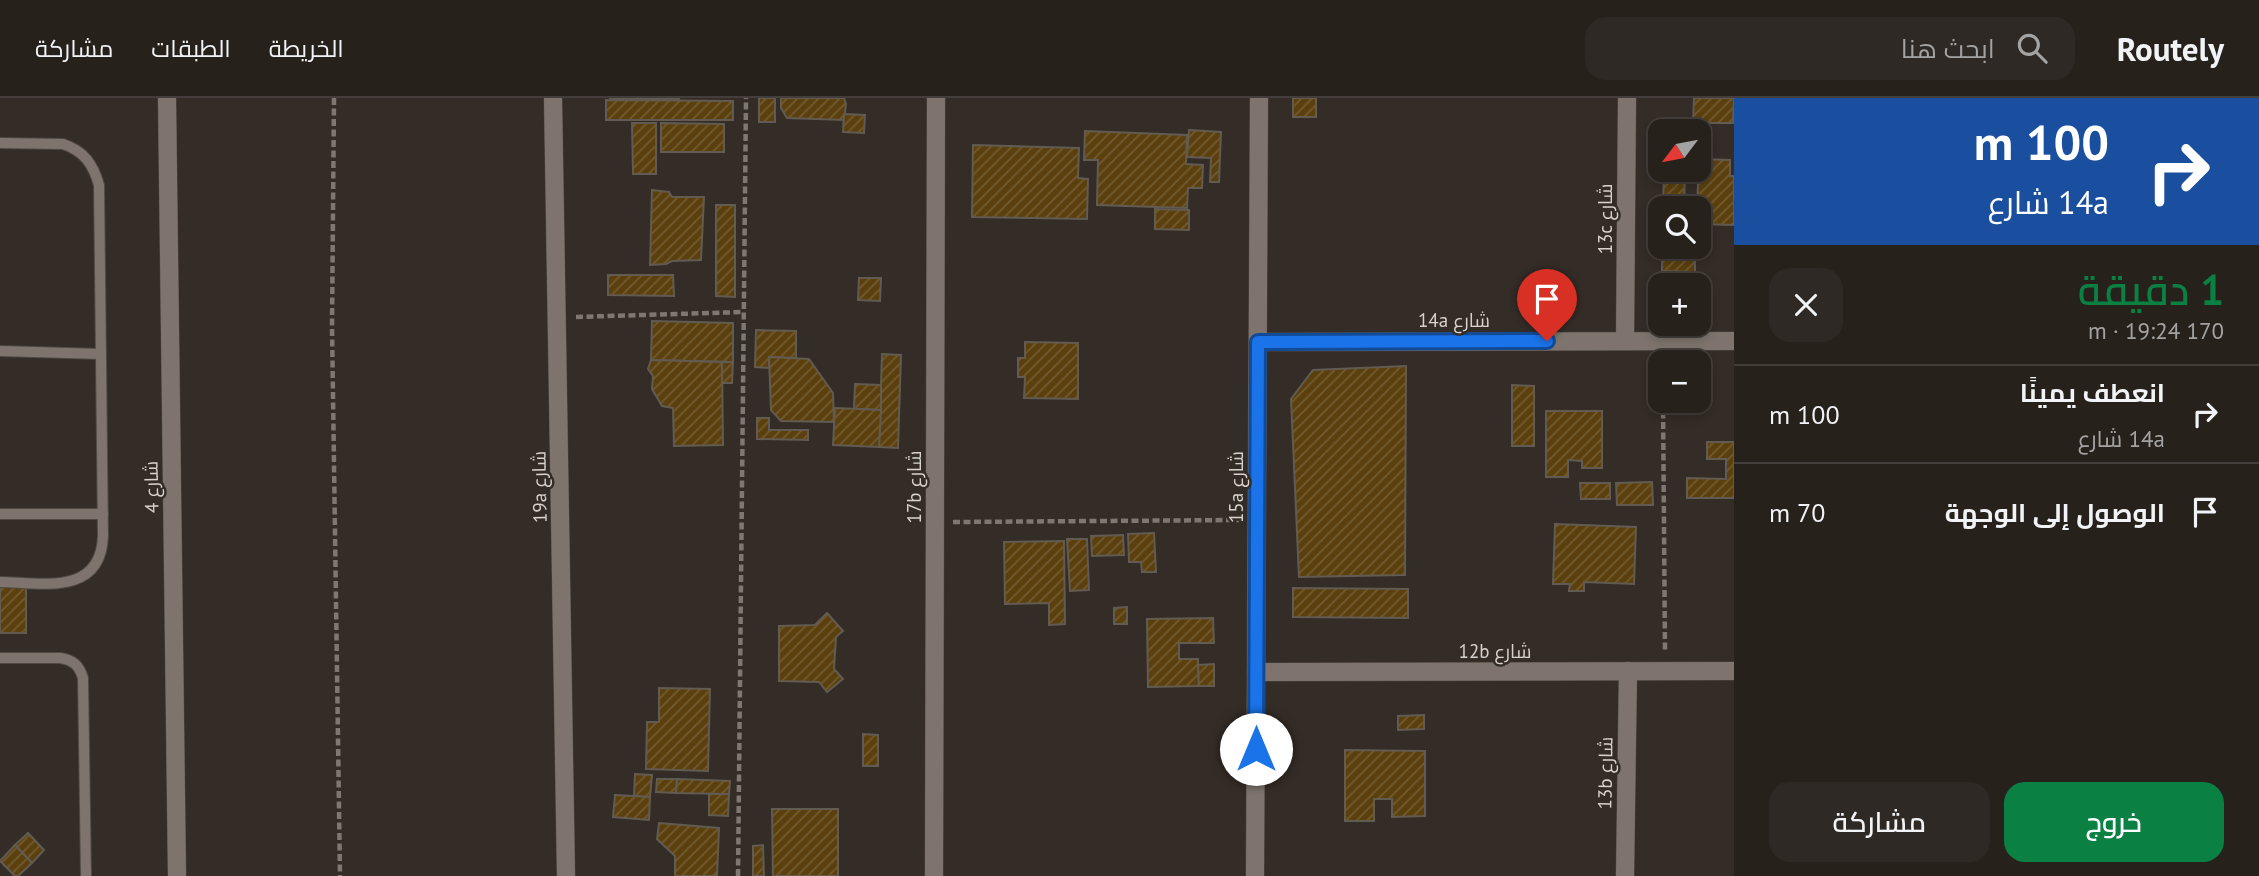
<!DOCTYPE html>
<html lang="ar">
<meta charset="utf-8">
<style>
body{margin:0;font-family:"PT Sans",Cairo,sans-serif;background:#2f2925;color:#f1f3f6;direction:rtl;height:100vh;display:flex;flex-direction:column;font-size:26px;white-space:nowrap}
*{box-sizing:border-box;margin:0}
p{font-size:23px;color:#a4a3a3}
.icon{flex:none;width:38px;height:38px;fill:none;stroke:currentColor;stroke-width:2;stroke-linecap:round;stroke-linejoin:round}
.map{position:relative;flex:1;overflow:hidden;direction:ltr}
.side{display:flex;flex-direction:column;background:#27211c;width:525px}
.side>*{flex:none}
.hud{background:#1a4fa0;color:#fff;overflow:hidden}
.needle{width:46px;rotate:238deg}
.tools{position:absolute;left:1648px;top:21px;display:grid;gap:14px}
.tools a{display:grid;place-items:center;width:63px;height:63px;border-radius:14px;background:#27211c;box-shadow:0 4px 10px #0003,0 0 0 2px #433e3b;font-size:35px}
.pin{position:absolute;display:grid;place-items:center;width:60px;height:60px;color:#fff;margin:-72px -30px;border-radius:50% 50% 50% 0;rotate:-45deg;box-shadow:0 0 7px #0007}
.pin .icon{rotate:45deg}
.me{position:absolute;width:77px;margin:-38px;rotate:0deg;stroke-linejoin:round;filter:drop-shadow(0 0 5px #0008)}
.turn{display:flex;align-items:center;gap:24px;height:147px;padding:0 35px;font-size:32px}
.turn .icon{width:91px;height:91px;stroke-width:2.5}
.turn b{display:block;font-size:49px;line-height:60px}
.round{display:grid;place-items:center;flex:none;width:74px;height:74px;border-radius:21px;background:#2f2925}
.overview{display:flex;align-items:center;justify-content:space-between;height:119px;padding:0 35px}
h1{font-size:42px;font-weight:600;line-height:52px;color:#0b8043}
.button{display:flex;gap:14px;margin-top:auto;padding:14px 35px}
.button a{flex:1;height:80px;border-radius:21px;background:#0b8043;color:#fff;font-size:28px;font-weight:600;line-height:80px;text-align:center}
.button a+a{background:#2f2925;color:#f1f3f6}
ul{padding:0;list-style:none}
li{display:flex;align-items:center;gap:21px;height:98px;padding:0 35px;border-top:2px solid #433e3b}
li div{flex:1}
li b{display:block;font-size:26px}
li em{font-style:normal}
header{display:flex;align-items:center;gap:42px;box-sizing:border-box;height:98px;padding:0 35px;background:#27211c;border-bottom:2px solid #433e3b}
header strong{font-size:33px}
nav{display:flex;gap:38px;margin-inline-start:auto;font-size:24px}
.search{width:490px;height:63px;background:#2f2925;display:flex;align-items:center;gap:18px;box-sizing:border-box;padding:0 24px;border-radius:21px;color:#a4a3a3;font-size:26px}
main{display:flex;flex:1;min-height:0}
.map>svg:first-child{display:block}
.building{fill:url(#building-hatch);stroke:#615b52;stroke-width:2}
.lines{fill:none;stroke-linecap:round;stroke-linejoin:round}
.service-casing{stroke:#504944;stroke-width:12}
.minor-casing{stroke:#504944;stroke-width:19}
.path{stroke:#7e7772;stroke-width:4.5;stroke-dasharray:7 3.5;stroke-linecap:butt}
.service{stroke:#7e746d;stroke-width:10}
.minor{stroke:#7e746d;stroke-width:18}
.route-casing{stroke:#114b97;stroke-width:18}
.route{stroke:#1a73e8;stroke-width:12}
.labels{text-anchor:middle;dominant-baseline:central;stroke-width:5;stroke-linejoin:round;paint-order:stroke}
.street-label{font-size:19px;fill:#d7d2ce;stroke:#342c26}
</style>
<header>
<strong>Routely</strong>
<div class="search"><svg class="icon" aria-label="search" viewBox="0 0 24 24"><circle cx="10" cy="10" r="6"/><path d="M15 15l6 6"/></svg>ابحث هنا</div>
<nav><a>الخريطة</a><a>الطبقات</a><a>مشاركة</a></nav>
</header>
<main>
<section class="side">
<div class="hud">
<div class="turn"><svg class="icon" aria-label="right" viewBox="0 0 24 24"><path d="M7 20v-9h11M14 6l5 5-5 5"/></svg><div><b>100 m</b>14a شارع</div></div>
</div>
<div class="overview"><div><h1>1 دقيقة</h1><p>170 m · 19:24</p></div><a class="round"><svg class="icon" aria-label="close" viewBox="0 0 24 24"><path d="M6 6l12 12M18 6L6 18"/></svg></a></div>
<ul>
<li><svg class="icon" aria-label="right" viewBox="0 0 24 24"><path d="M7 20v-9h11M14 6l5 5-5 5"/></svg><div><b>انعطف يمينًا</b><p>14a شارع</p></div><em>100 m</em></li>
<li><svg class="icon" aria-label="arrive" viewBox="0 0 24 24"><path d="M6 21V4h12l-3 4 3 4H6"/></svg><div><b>الوصول إلى الوجهة</b></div><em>70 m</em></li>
</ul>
<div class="button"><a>خروج</a><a>مشاركة</a></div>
</section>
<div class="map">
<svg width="1734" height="778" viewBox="0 0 1734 778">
<defs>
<pattern id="building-hatch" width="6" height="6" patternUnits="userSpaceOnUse" patternTransform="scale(1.75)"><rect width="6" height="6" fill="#5b400e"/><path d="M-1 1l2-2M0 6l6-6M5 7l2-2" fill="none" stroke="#725b30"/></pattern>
</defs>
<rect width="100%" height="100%" fill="#342c26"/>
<g class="building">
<rect x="610" y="0" width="69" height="2"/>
<rect x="759" y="0" width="16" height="24"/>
<polygon points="781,0 844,0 846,6 844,22 787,20 781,10"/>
<rect x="1293" y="0" width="23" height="19"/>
<polygon points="1694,0 1734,0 1733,25 1693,25"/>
<polygon points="606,2 733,3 733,22 606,22"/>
<polygon points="844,16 865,17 864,35 843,34"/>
<polygon points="632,25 656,25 656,76 633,76"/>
<polygon points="661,25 724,26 724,54 661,54"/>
<polygon points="1189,32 1221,34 1219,84 1210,84 1211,60 1187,59"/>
<polygon points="1085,33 1187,37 1186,66 1203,67 1202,90 1188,90 1187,110 1097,107 1098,62 1084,62"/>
<polygon points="973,47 1079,50 1078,80 1088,81 1087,121 972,119"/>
<polygon points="1699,61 1730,62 1730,78 1734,78 1734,127 1699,126 1699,110 1697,110"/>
<polygon points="1664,72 1685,72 1684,110 1663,110"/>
<polygon points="652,92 669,94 672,99 704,99 701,162 672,163 666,166 650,167"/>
<polygon points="716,107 735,107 735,199 716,198"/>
<polygon points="1155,111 1189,112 1189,132 1155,131"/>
<polygon points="1662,149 1695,149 1695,174 1662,173"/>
<polygon points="608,177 673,177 674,198 608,197"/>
<polygon points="859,180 881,180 880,203 858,202"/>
<polygon points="652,223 733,225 733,264 651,262"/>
<polygon points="756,232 796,233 796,260 769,259 769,270 755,269"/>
<polygon points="1025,244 1078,245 1078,301 1024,300 1025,279 1018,279 1018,260 1025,260"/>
<polygon points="882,256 901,257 898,350 879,349"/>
<polygon points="769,259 809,261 833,295 834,324 781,323 771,312"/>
<polygon points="651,262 722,264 723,347 674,348 673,310 662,308 652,291 653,278 648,271"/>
<polygon points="722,264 733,264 732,285 722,285"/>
<polygon points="1406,268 1405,477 1299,479 1291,301 1313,272"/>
<polygon points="855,286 881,287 881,312 854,311"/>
<polygon points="1512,287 1534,288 1534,348 1512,348"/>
<polygon points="835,310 881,312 879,349 833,347"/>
<polygon points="1546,313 1602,313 1602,370 1582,370 1582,363 1568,362 1568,379 1546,379"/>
<polygon points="757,320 769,320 769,332 808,332 808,342 757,341"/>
<polygon points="1707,344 1734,344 1734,400 1687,400 1687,380 1726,381 1726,361 1707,361"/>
<polygon points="1652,384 1653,407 1617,407 1616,385"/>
<polygon points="1580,385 1610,385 1610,401 1581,401"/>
<polygon points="1555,426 1636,429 1634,486 1584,484 1584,493 1569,493 1570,486 1553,486"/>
<polygon points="1154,435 1156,474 1142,474 1141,464 1129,464 1128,436"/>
<polygon points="1123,437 1124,457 1092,458 1091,438"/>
<polygon points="1067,441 1087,441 1089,492 1070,493"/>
<polygon points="1064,443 1065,526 1049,527 1049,505 1005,506 1004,444"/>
<polygon points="0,488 26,489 26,535 0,535"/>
<polygon points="1293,490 1408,491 1408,520 1293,519"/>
<polygon points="1127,509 1127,526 1114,526 1114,510"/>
<polygon points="827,515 843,533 836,539 834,571 843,581 827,594 819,584 779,583 779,528 815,527"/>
<polygon points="1213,520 1214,545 1179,545 1179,561 1198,561 1199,588 1148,589 1147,521"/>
<polygon points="1214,566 1214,588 1199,588 1198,567"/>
<polygon points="659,590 710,591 708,673 646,671 647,624 659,624"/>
<polygon points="1424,617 1424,631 1398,632 1398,618"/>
<polygon points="863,636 878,637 878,668 863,668"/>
<polygon points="1345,652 1425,653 1425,718 1392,719 1392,701 1374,701 1374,723 1345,723"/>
<polygon points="635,676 652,677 650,699 634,698"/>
<polygon points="657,681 677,681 676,695 656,694"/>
<polygon points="677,681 730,683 729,696 676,695"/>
<polygon points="709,696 729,696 728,718 709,717"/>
<polygon points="615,697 650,699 649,722 613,719"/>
<polygon points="772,711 838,711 838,778 773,778"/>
<polygon points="659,725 719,730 717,778 675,778 675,758 657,741"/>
<polygon points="28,735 44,752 32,765 15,747"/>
<polygon points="15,747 32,765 18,778 15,778 0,763"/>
<polygon points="763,747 764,778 753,778 753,748"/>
</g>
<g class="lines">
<g class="service-casing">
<g id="service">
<path d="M0 45 63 46C84 53 93 66 99 87L103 438C101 498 42 485 0 484"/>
<polyline points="0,253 101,256"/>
<polyline points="0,416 103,416"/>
<path d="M0 560H60C73 562 79 567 83 580L86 778"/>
</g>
</g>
<g class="minor-casing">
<g id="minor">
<polyline points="167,0 177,778"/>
<polyline points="553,0 566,778"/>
<polyline points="1625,243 1627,0"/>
<polyline points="1258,244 1734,243"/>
<polyline points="1256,574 1734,573"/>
<polyline points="934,778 936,0"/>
<polyline points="1255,778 1259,0"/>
<polyline points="1625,778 1628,573"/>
</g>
</g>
<g class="path">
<polyline points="334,0 332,228 340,778"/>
<polyline points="576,219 743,214"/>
<polyline points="1663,303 1665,554"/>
<polyline points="953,424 1239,422"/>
<polyline points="738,778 746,0"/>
</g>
<use href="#service" class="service"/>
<use href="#minor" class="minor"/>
</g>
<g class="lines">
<g class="route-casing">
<polyline id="route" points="1256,651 1258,244 1547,243"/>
</g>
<use href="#route" class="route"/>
</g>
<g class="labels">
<g class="street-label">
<text transform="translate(1605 121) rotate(-90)">13c شارع</text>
<text x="1454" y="222">14a شارع</text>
<text transform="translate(151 389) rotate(-91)">شارع 4</text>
<text transform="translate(539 389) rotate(-91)">19a شارع</text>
<text transform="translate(914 389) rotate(-90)">17b شارع</text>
<text transform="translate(1236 389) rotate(-90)">15a شارع</text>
<text x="1495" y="553">12b شارع</text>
<text transform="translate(1605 675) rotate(-89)">13b شارع</text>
</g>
</g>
</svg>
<div class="tools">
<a><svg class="needle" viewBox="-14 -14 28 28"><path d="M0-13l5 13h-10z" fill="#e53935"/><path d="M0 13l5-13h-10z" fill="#a4a3a3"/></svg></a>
<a><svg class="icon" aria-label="search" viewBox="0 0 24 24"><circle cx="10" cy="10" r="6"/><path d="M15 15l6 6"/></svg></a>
<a>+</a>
<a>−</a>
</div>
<div class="pin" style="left:1547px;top:243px;background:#d93025"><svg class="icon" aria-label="arrive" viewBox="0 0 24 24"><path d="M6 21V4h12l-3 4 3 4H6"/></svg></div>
<svg class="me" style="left:1256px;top:651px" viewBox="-20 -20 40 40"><circle r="19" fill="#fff"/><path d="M0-13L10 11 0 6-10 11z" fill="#1a73e8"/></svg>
</div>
</main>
